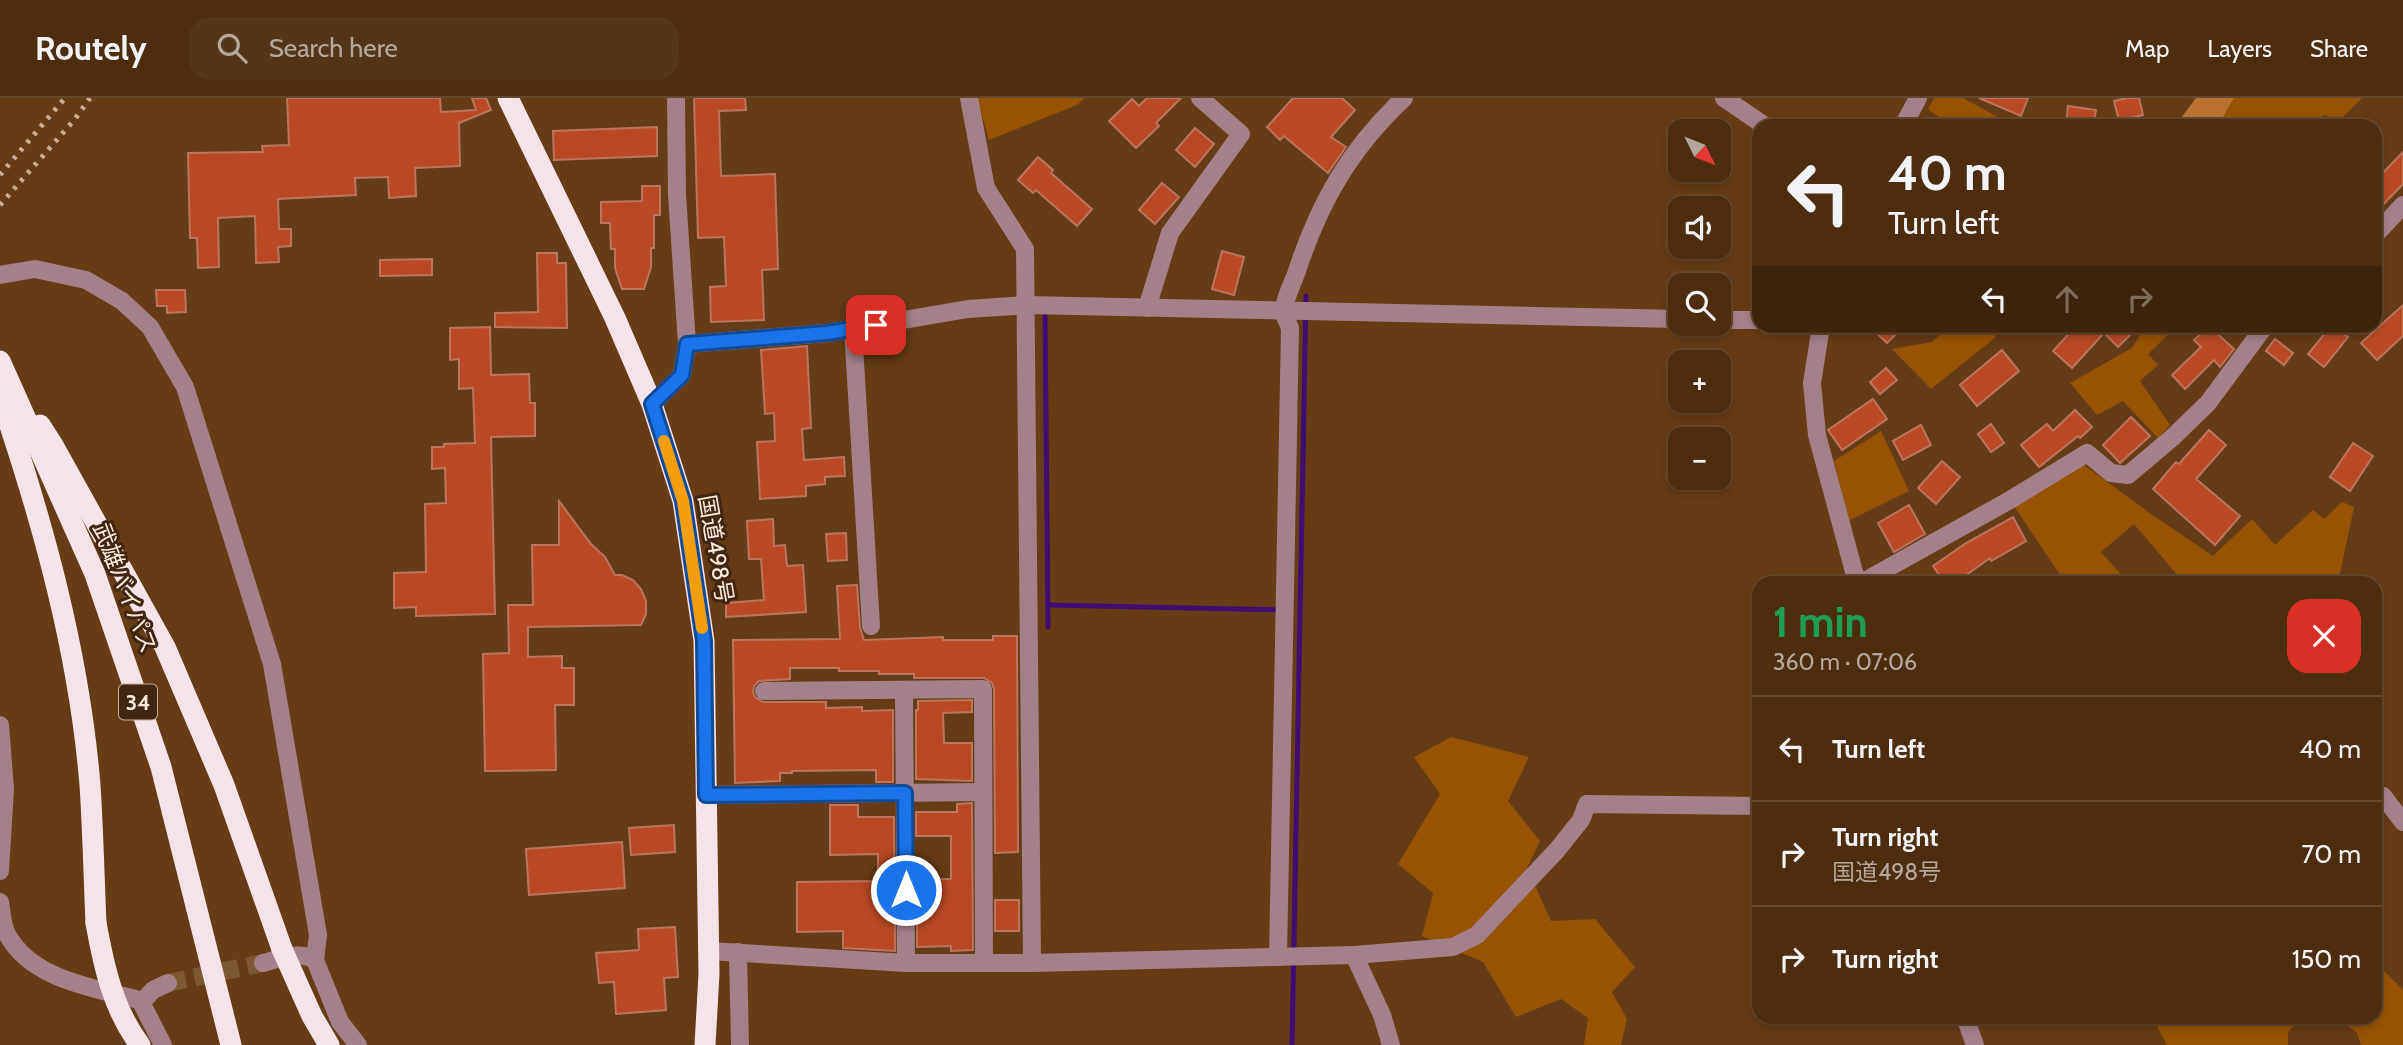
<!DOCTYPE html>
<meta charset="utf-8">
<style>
body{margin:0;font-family:Cabin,"Noto Sans JP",sans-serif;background:#533519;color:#f1f3f6;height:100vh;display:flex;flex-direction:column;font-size:26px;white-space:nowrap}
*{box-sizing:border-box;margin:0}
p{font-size:23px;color:#b2a89f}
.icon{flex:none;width:38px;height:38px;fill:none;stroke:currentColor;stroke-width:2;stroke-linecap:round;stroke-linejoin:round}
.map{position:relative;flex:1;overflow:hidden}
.side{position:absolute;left:1752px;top:478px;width:630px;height:448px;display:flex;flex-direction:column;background:#4c2d10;border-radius:21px;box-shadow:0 4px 10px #0003,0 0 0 2px #634930}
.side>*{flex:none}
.hud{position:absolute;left:1752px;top:21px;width:630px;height:214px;border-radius:21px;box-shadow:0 4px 10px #0003,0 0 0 2px #634930;background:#4c2d10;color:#f1f3f6;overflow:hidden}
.needle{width:46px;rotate:133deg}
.fabs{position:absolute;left:1668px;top:21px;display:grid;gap:14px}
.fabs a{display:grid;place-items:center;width:63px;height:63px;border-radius:14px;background:#4c2d10;box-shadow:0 4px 10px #0003,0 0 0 2px #634930;font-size:35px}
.pin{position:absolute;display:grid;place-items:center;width:60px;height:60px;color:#fff;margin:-30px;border-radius:14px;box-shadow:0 4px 10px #0006}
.me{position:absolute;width:77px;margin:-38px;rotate:0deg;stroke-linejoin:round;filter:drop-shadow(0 0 5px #0008)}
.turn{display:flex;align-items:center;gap:24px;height:147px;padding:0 21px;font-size:32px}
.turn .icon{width:91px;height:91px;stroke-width:2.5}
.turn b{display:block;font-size:49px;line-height:60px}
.lanes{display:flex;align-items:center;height:66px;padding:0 21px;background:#0003;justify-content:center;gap:35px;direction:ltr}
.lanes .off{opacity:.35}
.round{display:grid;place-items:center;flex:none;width:74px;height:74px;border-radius:21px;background:#533519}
.overview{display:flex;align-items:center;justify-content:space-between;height:119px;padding:0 21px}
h1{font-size:42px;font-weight:700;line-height:52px;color:#1e9e55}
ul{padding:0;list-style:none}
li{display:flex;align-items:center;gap:21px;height:105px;padding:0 21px;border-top:2px solid #634930}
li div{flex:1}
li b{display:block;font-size:26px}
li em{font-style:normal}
header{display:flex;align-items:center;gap:42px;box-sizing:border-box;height:98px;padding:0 35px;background:#4c2d10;border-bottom:2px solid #634930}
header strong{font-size:33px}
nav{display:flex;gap:38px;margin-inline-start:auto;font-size:24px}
.search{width:490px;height:63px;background:#533519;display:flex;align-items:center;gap:18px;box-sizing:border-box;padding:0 24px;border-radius:21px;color:#b2a89f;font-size:26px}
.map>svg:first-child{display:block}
.green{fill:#985203}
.forest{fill:#ba712f}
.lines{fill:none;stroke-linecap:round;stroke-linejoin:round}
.stream{stroke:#3e0d71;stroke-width:5}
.building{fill:#b84922;stroke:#bc745c;stroke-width:2}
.minor-tunnel{stroke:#7d5634;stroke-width:18;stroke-dasharray:18 9;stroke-linecap:butt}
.minor{stroke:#a3818b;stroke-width:18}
.highway{stroke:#f4e3e8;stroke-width:21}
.rail{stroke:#c9ae97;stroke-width:5;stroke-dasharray:3.5 7;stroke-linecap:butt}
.highway-bridge{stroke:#f4e3e8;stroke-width:21}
.route-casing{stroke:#114b97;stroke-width:18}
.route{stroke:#1a73e8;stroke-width:12}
.slow{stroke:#f59e0b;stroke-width:12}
.labels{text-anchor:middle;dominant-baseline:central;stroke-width:6;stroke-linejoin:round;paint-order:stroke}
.shield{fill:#402713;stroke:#c5b09f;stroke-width:2}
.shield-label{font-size:21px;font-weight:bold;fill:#feeadb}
.street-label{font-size:23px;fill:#feeadb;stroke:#402713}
</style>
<header>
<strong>Routely</strong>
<div class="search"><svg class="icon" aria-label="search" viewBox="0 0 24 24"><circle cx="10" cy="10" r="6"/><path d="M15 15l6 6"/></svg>Search here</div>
<nav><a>Map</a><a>Layers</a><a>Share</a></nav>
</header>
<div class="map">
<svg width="2403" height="947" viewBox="0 0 2403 947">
<rect width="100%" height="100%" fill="#663c16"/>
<g class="green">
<polygon points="977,0 1085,0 1077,7 989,42"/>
<polygon points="1934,0 1963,0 2009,25 2005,28 1951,28 1928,11"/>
<polygon points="2234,0 2362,0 2339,23 2324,17 2310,28 2218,28"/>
<polygon points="1949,228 1990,228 1996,239 1931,291 1892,251 1932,244"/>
<polygon points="2146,228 2177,228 2148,256 2158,267 2140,283 2170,327 2158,340 2123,303 2097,317 2070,285 2132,250"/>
<polygon points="1881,333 1909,393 1848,423 1834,363"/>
<polygon points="2084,367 2151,416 2213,458 2252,421 2275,447 2313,412 2324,421 2342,404 2354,409 2338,485 2184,485 2134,426 2101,454 2129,485 2058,485 2062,480 2014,408"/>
<polygon points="1451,639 1529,659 1508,703 1540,743 1527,770 1551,823 1595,821 1635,869 1612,894 1627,921 1621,947 1584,947 1588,920 1561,901 1516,919 1483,864 1422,838 1433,795 1398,766 1440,696 1414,659"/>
<polygon points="2375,864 2403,892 2403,947 2361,947 2357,935 2336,919 2375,919"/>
<polygon points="2152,919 2302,919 2288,934 2288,947 2167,947"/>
</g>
<polygon class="forest" points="2196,0 2234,0 2218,28 2181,28 2178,24"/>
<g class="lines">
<g class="stream">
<polyline points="1045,218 1048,529"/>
<polyline points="1048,507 1283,512"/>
<polyline points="1292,947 1306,198"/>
</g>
</g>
<g class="building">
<polygon points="287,0 440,0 441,14 476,12 472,0 486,0 491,12 459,25 460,68 415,70 416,98 389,100 388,79 355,80 356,97 278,101 279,131 291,131 291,148 278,149 279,164 256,165 255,118 218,120 219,169 198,170 197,140 190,140 188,55 263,54 262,48 289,47"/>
<polygon points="694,0 745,0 746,12 719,13 721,78 775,76 778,171 762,172 764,222 711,224 710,189 726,188 724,139 698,140"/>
<polygon points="1147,0 1181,0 1156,25 1159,28 1136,50 1109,23 1132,1 1139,8"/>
<polygon points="1293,0 1342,0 1355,12 1331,39 1346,49 1328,75 1284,38 1280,42 1267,29"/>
<polygon points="1979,0 2028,0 2021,18"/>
<polygon points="2127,0 2139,0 2143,17 2119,23 2114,3"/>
<polygon points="2068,8 2096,12 2093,28 2066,28"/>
<polygon points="657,29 657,58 554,62 553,33"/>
<polygon points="1195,30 1214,46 1195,69 1176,52"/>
<polygon points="2403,54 2403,86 2375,115 2375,83"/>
<polygon points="1038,59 1053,72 1051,75 1092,111 1077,128 1036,92 1033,95 1018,82"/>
<polygon points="1162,85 1179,99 1155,126 1139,112"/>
<polygon points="642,88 660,88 660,117 654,117 654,150 651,150 651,169 644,191 622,191 615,170 615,151 611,151 610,125 601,125 601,104 642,103"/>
<polygon points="1222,153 1244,159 1234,197 1212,191"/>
<polygon points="537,155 557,155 557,165 566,165 567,230 495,229 495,215 538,214"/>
<polygon points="432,161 432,177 380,178 380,162"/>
<polygon points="156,192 185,192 186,214 167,215 167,208 157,208"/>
<polygon points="2403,207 2403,238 2377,262 2361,245"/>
<polygon points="1869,228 1904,228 1887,245"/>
<polygon points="2076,228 2139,228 2118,249 2104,235 2072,270 2053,253"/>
<polygon points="2209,228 2234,251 2220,269 2214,262 2185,291 2172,277 2201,249 2194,242"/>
<polygon points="2331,228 2348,239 2324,269 2308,256"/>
<polygon points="490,229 491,277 529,276 530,305 535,305 535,338 491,339 495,516 416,518 416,509 394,510 394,475 426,474 425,406 446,405 445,370 432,371 432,349 444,349 444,346 475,345 473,290 459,291 459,261 450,262 450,230"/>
<polygon points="2275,241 2293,255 2284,267 2266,253"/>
<polygon points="807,248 811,330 802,331 804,362 844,359 845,378 825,379 825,386 806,388 806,398 760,401 757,344 775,343 774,315 765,316 761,252"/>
<polygon points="2002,252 2019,273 1977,308 1960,287"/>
<polygon points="1886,270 1897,282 1880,296 1870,284"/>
<polygon points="1873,301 1887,321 1842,352 1828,332"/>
<polygon points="2075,312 2092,329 2080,340 2078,338 2039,369 2021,347 2047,326 2053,333"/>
<polygon points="2131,319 2150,338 2120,365 2103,347"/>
<polygon points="1991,326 2004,345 1991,354 1978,336"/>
<polygon points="1921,327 1931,347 1903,362 1893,343"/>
<polygon points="2209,332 2226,347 2196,381 2240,418 2215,447 2153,391 2176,364 2179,366"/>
<polygon points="2353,345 2373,358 2350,393 2330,379"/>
<polygon points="1942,363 1960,379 1936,406 1918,390"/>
<polygon points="559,403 591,446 605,459 615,477 622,477 633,482 641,491 646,503 646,516 641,527 528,529 528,559 562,558 562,570 574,570 574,607 555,607 556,672 485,673 483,556 509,555 508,507 533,507 532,447 559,447"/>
<polygon points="1909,407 1925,436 1894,454 1878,425"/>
<polygon points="2013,419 2026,443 1991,463 1990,460 1955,485 1945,485 1933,468 1966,445"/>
<polygon points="773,421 774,448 785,447 787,468 803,467 806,514 726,519 726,505 764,502 761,461 749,461 747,423"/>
<polygon points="846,435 847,462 828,463 826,436"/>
<polygon points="857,487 860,529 864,542 943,539 943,542 993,542 993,538 1017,538 1018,754 995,755 994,591 992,585 984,580 914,580 914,576 879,576 879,573 839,573 839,570 790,570 790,581 759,583 754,588 753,594 755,599 763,604 826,604 826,610 862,609 862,613 893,612 893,684 876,684 876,672 792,673 792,675 780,675 780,683 735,685 733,542 840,541 837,488"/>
<polygon points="972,602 972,614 943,615 944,645 972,645 972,683 916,681 916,612 918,612 918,603"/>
<polygon points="972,705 973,852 951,853 951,848 917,849 917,781 951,781 951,738 916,738 916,714 957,714 957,706"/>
<polygon points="830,707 858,707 858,719 894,719 895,853 843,850 843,833 797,834 797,784 878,783 878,756 830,757"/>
<polygon points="674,727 675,754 631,757 629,730"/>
<polygon points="622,744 625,790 529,797 526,751"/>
<rect x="995" y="802" width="24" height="31"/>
<polygon points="675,829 678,879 664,880 666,912 616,916 614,884 599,885 596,855 639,852 638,831"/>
</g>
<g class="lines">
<polyline class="minor-tunnel" points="168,885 263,865"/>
<g class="minor">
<polyline points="969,0 986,90 1025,151 1032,865"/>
<polyline points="1724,0 1765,28"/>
<polyline points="1903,28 1918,0"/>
<polyline points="2375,137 2403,107"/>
<polyline points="0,177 35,171 86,182 122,203 150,229 185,289 272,566 318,837 315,862 340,924 358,947"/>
<polyline points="1147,210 1170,135 1241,36 1200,0"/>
<polyline points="1718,222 1759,222"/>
<polyline points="1821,228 1812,285 1817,337 1857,485"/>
<polyline points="853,231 871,528"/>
<polyline points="687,246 827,235 968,211 1027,207 1680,221"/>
<polyline points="652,306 682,277 687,246 677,97 676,0"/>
<polyline points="1861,485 2010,402 2087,355 2111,375 2128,377 2173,339 2208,305 2265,228"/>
<polyline points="904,592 906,865"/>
<polyline points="764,593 983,591 984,865"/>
<polyline points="0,627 5,691 0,773"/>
<polyline points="706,697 983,694"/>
<polyline points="2383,698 2403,724"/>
<path d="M0 804C2 814 2 827 7 836 32 883 97 890 143 903"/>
<polyline points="709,853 906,865 1032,865 1354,857 1382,917 1391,947"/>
<polyline points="738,854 740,947"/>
<polyline points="1354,857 1453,849 1477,837 1557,752 1581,722 1587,706 1759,708"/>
<path d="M1278 859 1290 230C1288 225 1285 219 1284 215 1283 203 1293 185 1297 173 1320 103 1350 51 1404 0"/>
<path d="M263 865C279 861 300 852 315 862"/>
<polyline points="1965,919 1975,947"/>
<polyline points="163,947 143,908 143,903 153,892 168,885"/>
</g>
<g class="highway">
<polyline points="508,0 615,220 652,306 683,403 704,543 709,876 705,947"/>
<polyline points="0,263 95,476 161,669 231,947"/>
<path d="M0 298C43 424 79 554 90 687 93 733 94 779 96 825"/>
<polyline points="40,327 54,349 165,549 224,687 282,851"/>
</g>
<g class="rail">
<polyline points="0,77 65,0"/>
<polyline points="0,107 75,21 90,0"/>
</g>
<g class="highway-bridge">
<path d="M96 825C104 869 113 911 140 947"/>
<polyline points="282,851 312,918 329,947"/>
</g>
</g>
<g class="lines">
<g class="route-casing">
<polyline id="route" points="876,227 827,235 687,246 682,277 652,306 683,403 704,543 706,697 905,695 906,792"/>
</g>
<use href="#route" class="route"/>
<polyline class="slow" points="664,343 683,403 702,530"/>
</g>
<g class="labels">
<rect class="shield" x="119" y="586.5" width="38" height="35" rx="5"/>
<g class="shield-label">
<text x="138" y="604">34</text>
</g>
<g class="street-label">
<text transform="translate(716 451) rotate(80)">国道498号</text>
<text transform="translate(125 490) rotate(69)">武雄バイパス</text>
</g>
</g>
</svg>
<div class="fabs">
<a><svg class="needle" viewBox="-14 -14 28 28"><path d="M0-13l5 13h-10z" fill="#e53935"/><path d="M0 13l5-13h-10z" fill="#b2a89f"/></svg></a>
<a><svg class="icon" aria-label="sound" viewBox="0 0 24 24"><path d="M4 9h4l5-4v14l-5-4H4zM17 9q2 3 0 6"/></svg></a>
<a><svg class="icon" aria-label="search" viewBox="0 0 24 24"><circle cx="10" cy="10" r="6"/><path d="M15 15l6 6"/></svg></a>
<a>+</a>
<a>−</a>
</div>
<div class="pin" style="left:876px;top:227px;background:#d93025"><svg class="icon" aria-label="arrive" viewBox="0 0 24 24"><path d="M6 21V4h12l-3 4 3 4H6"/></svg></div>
<svg class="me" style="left:906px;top:792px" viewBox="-20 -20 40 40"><circle r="17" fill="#1a73e8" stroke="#fff" stroke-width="3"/><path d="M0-11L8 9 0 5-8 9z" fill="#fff"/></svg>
<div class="hud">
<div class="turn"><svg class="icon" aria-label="left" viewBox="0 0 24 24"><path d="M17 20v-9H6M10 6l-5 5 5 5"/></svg><div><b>40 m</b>Turn left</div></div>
<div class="lanes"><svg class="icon" aria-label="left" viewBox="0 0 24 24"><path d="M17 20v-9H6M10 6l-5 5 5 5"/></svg><svg class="icon off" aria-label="ahead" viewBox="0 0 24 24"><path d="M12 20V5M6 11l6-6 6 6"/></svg><svg class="icon off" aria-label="right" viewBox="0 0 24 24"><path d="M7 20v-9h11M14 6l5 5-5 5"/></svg></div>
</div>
<section class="side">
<div class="overview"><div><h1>1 min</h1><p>360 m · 07:06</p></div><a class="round" style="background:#d93025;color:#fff"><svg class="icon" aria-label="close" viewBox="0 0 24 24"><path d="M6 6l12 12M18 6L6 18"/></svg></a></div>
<ul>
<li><svg class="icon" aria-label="left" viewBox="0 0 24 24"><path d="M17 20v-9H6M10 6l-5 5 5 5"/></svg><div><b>Turn left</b></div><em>40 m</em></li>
<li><svg class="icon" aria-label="right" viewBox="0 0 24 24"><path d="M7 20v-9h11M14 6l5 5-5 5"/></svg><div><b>Turn right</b><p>国道498号</p></div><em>70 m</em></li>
<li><svg class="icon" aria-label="right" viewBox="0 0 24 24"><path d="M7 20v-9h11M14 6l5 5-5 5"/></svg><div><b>Turn right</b></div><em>150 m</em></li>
</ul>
</section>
</div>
